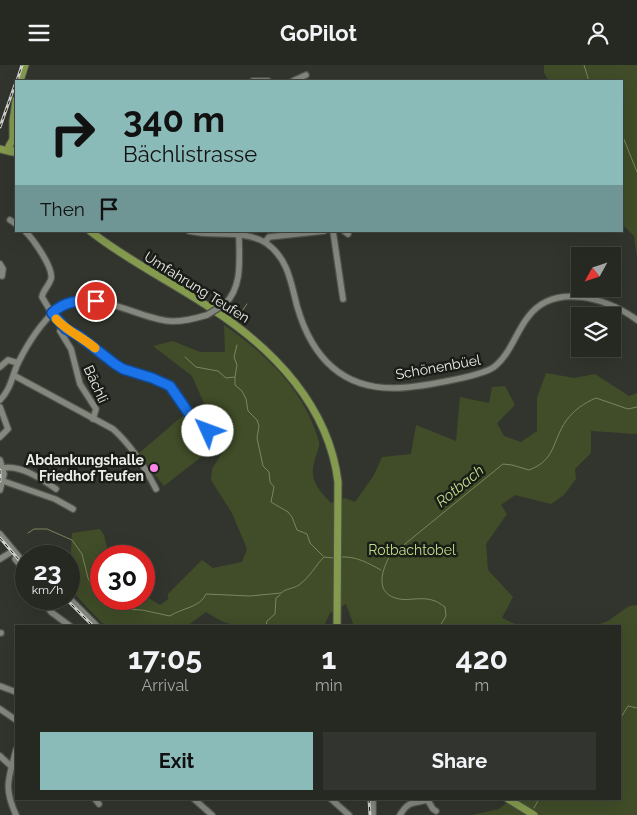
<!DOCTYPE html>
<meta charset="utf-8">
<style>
body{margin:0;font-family:Raleway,sans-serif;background:#32342f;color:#f1f3f6;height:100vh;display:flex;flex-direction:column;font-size:19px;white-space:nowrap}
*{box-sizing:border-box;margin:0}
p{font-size:16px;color:#a4a6a5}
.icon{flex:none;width:28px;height:28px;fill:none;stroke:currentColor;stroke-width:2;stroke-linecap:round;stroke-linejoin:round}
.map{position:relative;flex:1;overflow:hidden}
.sheet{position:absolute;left:15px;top:560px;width:606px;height:175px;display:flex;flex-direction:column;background:#262822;border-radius:0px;box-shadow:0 5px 20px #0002,0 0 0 1px #424440}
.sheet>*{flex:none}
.top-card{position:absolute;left:15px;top:15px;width:608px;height:152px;border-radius:0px;box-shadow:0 5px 20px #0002,0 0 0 1px #424440;background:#8bbbb9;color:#111;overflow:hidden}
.needle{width:32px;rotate:230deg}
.buttons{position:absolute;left:571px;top:182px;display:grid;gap:10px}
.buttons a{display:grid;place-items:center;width:50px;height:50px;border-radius:0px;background:#262822;box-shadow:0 5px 20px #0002,0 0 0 1px #424440;font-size:25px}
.speed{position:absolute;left:15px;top:480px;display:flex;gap:10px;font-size:25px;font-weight:700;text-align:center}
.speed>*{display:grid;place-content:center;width:65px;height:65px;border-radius:50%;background:#262822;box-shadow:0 5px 20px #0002,0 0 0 1px #424440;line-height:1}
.speed small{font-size:12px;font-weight:400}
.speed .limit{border:8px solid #d22;background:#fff;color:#111}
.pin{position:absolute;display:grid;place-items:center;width:42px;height:42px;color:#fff;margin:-21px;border:2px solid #fff;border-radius:50%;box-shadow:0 1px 5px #0007}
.me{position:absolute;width:55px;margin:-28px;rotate:313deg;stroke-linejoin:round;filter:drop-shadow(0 0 4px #0008)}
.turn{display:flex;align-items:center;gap:18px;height:105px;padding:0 25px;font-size:22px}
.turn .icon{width:65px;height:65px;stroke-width:2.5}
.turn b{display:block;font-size:35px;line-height:42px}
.then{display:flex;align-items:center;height:48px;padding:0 25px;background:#0003;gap:10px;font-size:19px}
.eta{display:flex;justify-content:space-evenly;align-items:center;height:85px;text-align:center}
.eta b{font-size:30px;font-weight:700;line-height:35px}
.cta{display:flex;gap:10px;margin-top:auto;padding:10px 25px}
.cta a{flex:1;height:58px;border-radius:0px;background:#8bbbb9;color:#111;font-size:20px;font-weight:700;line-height:58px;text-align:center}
.cta a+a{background:#32342f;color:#f1f3f6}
header{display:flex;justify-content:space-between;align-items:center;height:65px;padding:0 25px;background:#262822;font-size:22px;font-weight:700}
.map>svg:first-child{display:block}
.green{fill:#404d28}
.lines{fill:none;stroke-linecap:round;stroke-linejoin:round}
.stream{stroke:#79865d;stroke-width:1}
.minor-casing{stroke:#50524c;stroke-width:8}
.major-casing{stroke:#50524c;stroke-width:9}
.minor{stroke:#83877e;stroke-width:5.5}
.major{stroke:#849b4e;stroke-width:7}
.rail-casing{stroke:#d0d2cd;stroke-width:3}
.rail{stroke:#1a1c18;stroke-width:1;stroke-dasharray:4;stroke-linecap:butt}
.minor-bridge-casing{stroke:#50524c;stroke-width:8;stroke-linecap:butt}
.minor-bridge{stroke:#83877e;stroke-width:5.5}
.route-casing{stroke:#114b97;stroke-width:12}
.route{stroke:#1a73e8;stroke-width:9}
.slow{stroke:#f59e0b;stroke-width:9}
.poi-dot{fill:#fb86e5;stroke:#1a1c18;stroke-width:2}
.labels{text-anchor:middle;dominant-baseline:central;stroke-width:5;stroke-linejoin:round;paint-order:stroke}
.street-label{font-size:14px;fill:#ebede8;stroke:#1a1c18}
.poi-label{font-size:14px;font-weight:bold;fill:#ebede8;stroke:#1a1c18;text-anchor:end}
.park-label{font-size:14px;fill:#bfde89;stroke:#1a1c18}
.water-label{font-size:15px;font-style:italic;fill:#bfdd89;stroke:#1a1c18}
</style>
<header><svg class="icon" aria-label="menu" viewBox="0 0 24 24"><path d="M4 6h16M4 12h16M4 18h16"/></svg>GoPilot<svg class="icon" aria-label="person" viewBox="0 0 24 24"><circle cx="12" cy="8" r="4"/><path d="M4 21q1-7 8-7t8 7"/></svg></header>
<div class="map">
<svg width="637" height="750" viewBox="0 0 637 750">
<rect width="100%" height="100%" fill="#32352d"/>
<g class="green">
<polygon points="544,0 637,0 637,192 634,171 621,158 621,16 549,16 544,8"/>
<path d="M224 260C266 289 305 326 319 377 320 382 317 387 316 391 308 413 316 422 331 438L345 433 355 437 374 410 382 392 411 389 416 360 456 376 460 332 489 338 492 322 505 321 515 340 497 358 504 371 521 377 537 366V333L546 308 574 313 595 309 629 331 637 328V369L591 366V388L575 404 576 414 564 430 551 439 515 430 501 440 507 449 486 479 488 505 513 532 502 553 520 561H354L346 539 330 548 324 561H236L221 556 206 547 187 561H111L102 558 69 523 72 468 100 464 104 470 109 491H101V534H144V530L160 540 168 534V529L202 495 213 503 242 497 247 484 232 448 211 415 212 404 232 372 207 345 192 311 153 281 173 276 200 287H225Z"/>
<polygon points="186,348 214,382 164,421 138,389"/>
<polygon points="637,540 637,750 472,750 499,744 511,734 620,734 620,561 594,561 608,556 629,541"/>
</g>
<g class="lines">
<g class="stream">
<polyline points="584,0 589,16"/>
<polyline points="621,67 637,107"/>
<polyline points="242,255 242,246 247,239"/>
<polyline points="185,292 196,302 218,306 226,313 235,312 235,320 242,326 246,334 248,346 257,355 259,361 257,373 263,401 269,407 270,417 274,422 271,437 288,447 292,452 297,465 307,469 310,478 323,491"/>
<polyline points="235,312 237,300 234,292 237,280"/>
<polyline points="28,468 34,464 47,464 72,475 82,489 88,513 92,521 101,530"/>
<path d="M341 492C356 491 368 498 381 505"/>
<path d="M106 534 122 544 142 545 170 551C181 543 200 543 206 529L250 531 281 528C287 523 293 524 299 520 310 512 315 501 324 492L334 493"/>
<polyline points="266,561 267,556 275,549 276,533 280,530"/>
<path d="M440 561 446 551 445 542C442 540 438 537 435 536 423 531 409 536 399 534 375 529 381 508 389 492L503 399 512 400 529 405C556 395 552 376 566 356 574 345 584 338 596 333L628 344 637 342"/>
<polyline points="620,654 628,641 637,643"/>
<polyline points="534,743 539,734"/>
</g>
<g class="minor-casing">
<g id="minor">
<polyline points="253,16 268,16"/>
<polyline points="293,16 306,10"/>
<polyline points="10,155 16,159"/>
<path d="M25 166C33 174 54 203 51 214 49 221 43 225 42 232L54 252 66 264 79 271 115 299 123 304 152 313 169 321 190 350 208 366"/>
<path d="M189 166C214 172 243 164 266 178 288 193 291 218 297 241 311 290 340 324 395 323 414 323 480 312 494 302 510 290 516 267 528 252 554 217 607 233 637 255"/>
<polyline points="333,166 343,234"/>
<polyline points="344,166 348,169"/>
<polyline points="265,177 269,172 324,166"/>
<polyline points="0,199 3,204 2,211"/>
<path d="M225 239C243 221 239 194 239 170"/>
<polyline points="63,262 60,266 71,284 80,319 96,344 93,354"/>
<polyline points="0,302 8,295 18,298"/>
<path d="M15 311 113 364C132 381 145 402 156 424"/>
<path d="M0 335C11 324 12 311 18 298 27 280 40 259 56 245 86 218 135 253 169 256 182 257 194 254 207 250"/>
<polyline points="0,342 8,364 0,372"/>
<polyline points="0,395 4,409 0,425"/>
<path d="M3 403C21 400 42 414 56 424"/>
<polyline points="3,416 55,434 73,444"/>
<polyline points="0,469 26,500"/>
<polyline points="17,491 15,494 26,507"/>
<polyline points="0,494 13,486"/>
<polyline points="69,533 97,561"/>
<polyline points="42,534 51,547 70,561"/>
<polyline points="0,568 1,568"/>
<polyline points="0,621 16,627"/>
<polyline points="0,644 16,655"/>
<polyline points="0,691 12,702"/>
<polyline points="95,734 99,739"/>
<polyline points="194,734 212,750"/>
<polyline points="331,734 349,750"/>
<polyline points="373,734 373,750"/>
<polyline points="427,734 433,744 436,746"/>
<path d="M16 750C3 722 9 713 16 685"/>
<path d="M400 750C409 735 413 739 427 735"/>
</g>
</g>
<g class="major-casing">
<g id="major">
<polyline points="20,16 25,0"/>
<polyline points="16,74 12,76 9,81 11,85 16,88"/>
<polyline points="13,75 13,56 16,35"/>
<polyline points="0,84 12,87"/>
<path d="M90 166C128 196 172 217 212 244 274 284 329 342 338 417L337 561"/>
<polyline points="508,734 534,750"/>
</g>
</g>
<use href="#minor" class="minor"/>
<use href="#major" class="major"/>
<g class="rail-casing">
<g id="rail">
<polyline points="17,16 22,0"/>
<polyline points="0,62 16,17"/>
<polyline points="0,405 0,416"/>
<polyline points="0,473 26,503"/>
<polyline points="66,534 93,561"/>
<polyline points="369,734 370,750"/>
</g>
</g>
<use href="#rail" class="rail"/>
<g class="minor-bridge-casing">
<polyline id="minor-bridge" points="207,250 225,239"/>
</g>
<use href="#minor-bridge" class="minor-bridge"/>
</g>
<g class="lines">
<g class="route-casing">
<path id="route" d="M96 236C79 235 65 236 52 248L66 264 79 271 115 299 123 304 152 313 170 321 190 350 208 366"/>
</g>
<use href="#route" class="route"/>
<path class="slow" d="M56 254C67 266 82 272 95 283"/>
</g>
<circle class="poi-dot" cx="154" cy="403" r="5"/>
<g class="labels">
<g class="street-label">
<text transform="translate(197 222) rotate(32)">Umfahrung Teufen</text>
<text transform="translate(438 302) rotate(-10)">Schönenbüel</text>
<text transform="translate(96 319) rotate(66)">Bächli</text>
</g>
<g class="poi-label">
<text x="144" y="395">Abdankungshalle<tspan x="144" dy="16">Friedhof Teufen</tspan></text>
</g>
<g class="park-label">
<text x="412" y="485">Rotbachtobel</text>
</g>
<g class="water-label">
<text transform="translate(460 421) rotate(-39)">Rotbach</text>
</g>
</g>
</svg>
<div class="buttons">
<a><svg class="needle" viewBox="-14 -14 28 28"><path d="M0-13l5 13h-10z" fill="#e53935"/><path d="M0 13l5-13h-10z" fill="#a4a6a5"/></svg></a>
<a><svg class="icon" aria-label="layers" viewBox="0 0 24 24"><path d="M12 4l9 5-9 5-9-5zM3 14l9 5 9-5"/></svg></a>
</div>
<div class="speed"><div>23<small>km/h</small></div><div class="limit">30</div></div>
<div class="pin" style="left:96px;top:236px;background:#d93025"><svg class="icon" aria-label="arrive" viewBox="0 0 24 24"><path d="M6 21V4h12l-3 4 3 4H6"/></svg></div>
<svg class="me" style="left:208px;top:366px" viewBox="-20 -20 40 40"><circle r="19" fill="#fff"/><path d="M0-13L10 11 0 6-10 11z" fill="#1a73e8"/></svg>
<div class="top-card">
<div class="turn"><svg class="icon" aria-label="right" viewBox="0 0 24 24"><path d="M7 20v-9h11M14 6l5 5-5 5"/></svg><div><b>340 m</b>Bächlistrasse</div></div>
<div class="then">Then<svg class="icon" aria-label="arrive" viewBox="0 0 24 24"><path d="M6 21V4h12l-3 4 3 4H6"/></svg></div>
</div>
<section class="sheet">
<div class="eta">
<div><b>17:05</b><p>Arrival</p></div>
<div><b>1</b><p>min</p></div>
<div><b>420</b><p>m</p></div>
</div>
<div class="cta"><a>Exit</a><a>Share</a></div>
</section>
</div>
